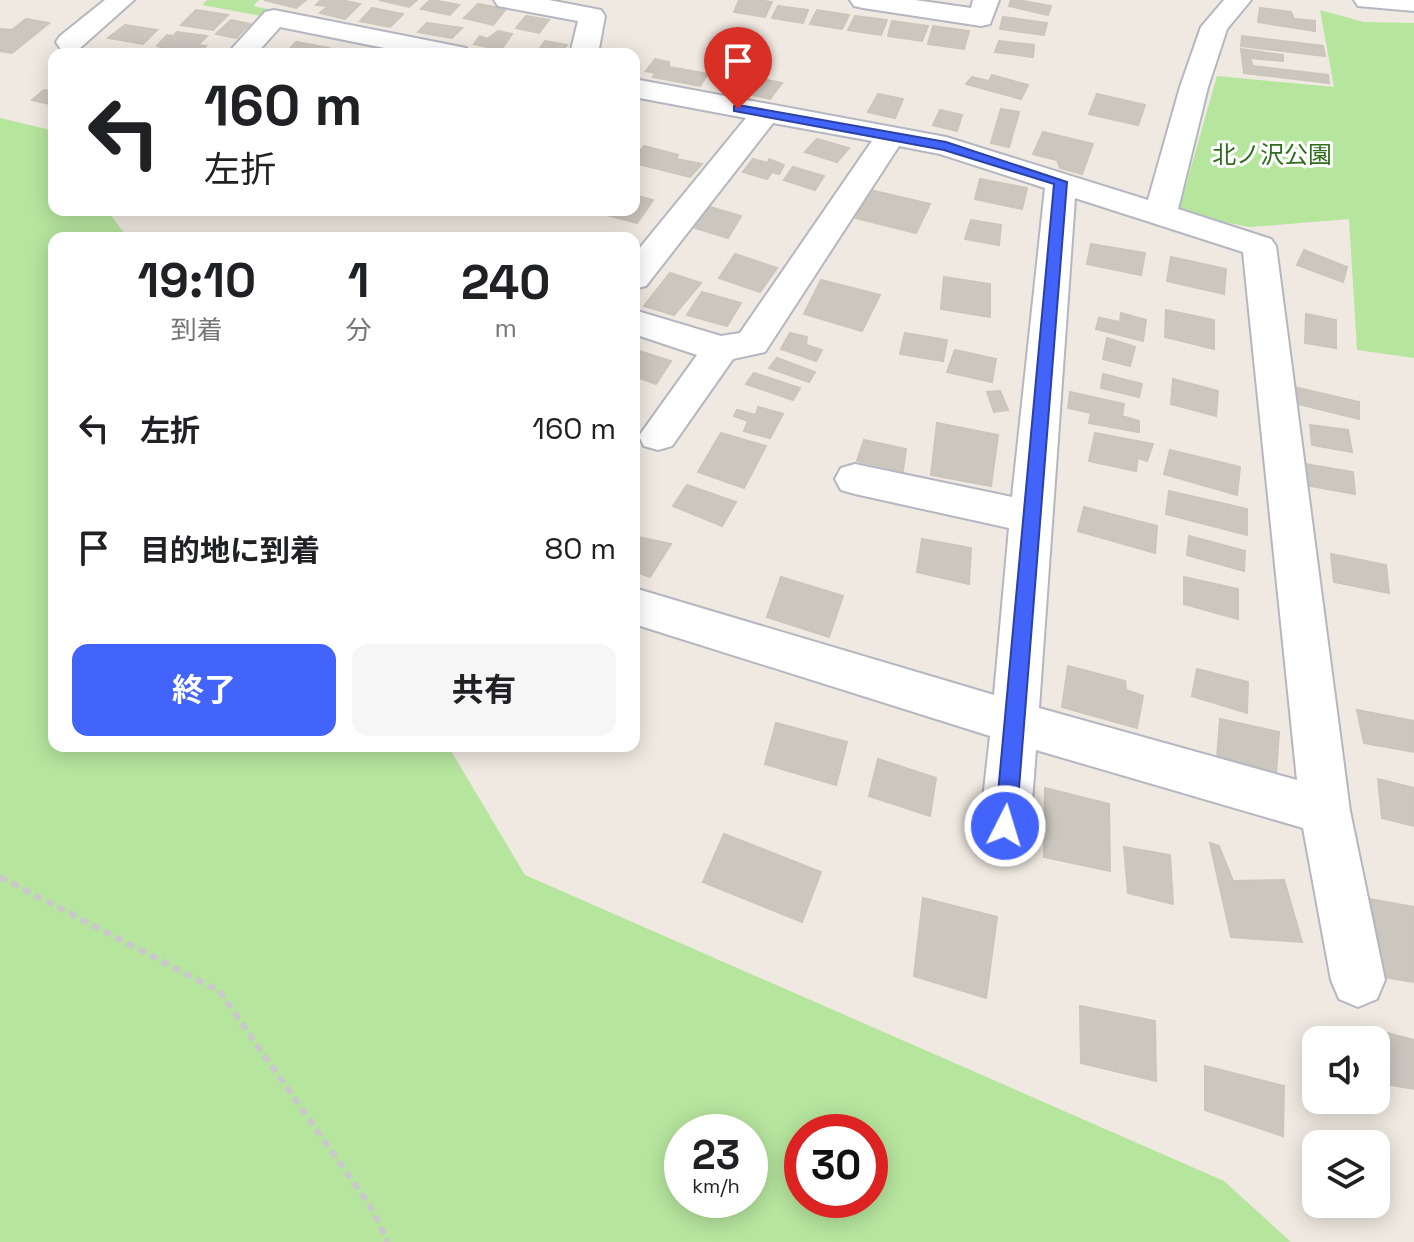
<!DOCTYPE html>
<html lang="ja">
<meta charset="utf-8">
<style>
body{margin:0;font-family:"Space Grotesk","Noto Sans JP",sans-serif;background:#f6f6f6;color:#202124;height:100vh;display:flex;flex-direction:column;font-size:30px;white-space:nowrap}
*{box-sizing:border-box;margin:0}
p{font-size:26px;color:#757577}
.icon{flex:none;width:44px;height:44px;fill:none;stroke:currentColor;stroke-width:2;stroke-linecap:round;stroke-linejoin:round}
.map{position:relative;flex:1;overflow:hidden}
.details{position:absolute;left:48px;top:232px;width:592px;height:520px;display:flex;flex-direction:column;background:#fff;border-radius:16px;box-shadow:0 4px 20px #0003}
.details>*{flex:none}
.guide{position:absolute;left:48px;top:48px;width:592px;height:168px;border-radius:16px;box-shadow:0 4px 20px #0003;background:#fff;color:#202124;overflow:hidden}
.fabs{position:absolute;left:1302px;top:1026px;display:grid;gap:16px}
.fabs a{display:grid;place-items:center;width:88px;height:88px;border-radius:16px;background:#fff;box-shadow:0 4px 20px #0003;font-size:40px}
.speed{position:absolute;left:664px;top:1114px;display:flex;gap:16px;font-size:40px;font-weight:700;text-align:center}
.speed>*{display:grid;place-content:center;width:104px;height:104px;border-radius:50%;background:#fff;box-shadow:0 4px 20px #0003;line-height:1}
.speed small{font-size:20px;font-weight:400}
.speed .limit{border:12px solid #d22;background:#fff;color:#111}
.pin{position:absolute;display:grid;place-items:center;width:68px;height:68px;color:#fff;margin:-82px -34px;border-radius:50% 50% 50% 0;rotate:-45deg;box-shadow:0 0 8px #0007}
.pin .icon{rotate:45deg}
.me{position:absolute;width:88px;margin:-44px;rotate:5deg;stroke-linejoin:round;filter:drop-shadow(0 0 6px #0008)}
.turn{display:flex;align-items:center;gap:28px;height:168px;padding:0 24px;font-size:36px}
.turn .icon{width:104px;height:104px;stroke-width:2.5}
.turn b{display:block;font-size:56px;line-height:68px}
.eta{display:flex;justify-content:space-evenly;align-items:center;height:136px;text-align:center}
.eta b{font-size:48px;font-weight:700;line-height:56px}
.button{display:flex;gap:16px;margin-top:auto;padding:16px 24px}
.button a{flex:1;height:92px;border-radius:16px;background:#4264fb;color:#fff;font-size:32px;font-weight:700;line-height:92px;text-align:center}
.button a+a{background:#f6f6f6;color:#202124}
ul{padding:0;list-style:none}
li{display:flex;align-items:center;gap:24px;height:120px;padding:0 24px}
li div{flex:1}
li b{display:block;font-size:30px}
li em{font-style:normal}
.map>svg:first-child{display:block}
.green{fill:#b6e59e;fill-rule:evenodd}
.building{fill:#cbc7bf;stroke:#cbc5ba;stroke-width:2}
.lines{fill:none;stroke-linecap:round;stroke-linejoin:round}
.minor-casing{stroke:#b4b7c1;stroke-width:4}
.path{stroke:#c9c9c9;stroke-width:6;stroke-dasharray:8 5;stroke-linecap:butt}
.minor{fill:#fff;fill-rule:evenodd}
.route{fill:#4264fb;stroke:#2b41a3;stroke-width:2}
.labels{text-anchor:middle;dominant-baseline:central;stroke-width:6;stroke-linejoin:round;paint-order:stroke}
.far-park-label{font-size:24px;fill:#2c6e1b;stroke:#fff}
</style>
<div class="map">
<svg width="1414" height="1242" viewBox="0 0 1414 1242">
<rect width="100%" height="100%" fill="#efe9e1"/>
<g class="green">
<polygon points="207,0 259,0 253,6 268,9 261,16 202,5"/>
<polygon points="1320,10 1364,22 1414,23 1414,358 1357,350 1349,219 1250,227 1178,213 1217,76 1334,87"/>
<path d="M0 118 47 129 54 139V210H107L128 238H54V746H448L525 875 1224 1181 1291 1242H0ZM682 1132H750V1200H682ZM802 1132H870V1200H802Z"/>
</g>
<g class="building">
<polygon points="264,0 306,0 296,8"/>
<polygon points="321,0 342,0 360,4 345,19 320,13 328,6 316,5"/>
<polygon points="379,0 417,0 409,7"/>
<polygon points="430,0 432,0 459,5 450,15 421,9"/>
<polygon points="739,0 756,0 772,2 765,17 734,12"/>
<polygon points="1011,0 1018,0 1051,6 1048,15 1009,6"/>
<polygon points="478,4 506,9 493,25 464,18"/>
<polygon points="778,6 808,10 803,23 772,18"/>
<polygon points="372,8 403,14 390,27 360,21"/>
<polygon points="1260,8 1291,12 1294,19 1315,21 1315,31 1258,22"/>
<polygon points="196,10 228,15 213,30 181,25"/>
<polygon points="817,10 849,15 842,29 810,24"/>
<polygon points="526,16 549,20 539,33 516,28"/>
<polygon points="855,16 887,20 881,35 848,30"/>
<polygon points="1003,17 1047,23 1044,35 1000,29"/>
<polygon points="26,19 49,23 12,53 0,51 0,29 12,30"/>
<polygon points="231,20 250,24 236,38 216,34"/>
<polygon points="892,21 928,26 922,41 888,36"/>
<polygon points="427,23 462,28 452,38 418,32"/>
<polygon points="125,25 157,30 143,44 108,38"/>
<polygon points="933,26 969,31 964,49 928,44"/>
<polygon points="498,31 512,34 501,50 474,44 480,36 487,39"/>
<polygon points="177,32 207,36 198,45 206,46 198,54 162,50 164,48 157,46 167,35 173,36"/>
<polygon points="1242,36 1323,46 1325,56 1241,46"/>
<polygon points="545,41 567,45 560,54 536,54"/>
<polygon points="999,41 1034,45 1033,57 995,52"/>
<polygon points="296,42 329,48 324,54 285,54"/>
<polygon points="1241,49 1283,55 1283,61 1250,58 1253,66 1328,75 1329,83 1244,73"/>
<polygon points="655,59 669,62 669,67 708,74 700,86 653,77 655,73 646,71"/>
<polygon points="737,74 782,83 770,99 727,89"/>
<polygon points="992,75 1028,85 1021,99 966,84 972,77 989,81"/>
<polygon points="44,90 54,92 54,105 32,100"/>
<polygon points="878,94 903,99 895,118 868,112"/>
<polygon points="1097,94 1145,105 1138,125 1089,114"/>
<polygon points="1001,109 1019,112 1009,147 991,143"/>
<polygon points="940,110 962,115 957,131 933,125"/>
<polygon points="1043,132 1093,144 1082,174 1060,168 1057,160 1033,154"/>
<polygon points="817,139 849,148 837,162 805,152"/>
<polygon points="644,146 678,155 676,159 702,164 690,177 634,163 634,158"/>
<polygon points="753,159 768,163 769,159 784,165 779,174 772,172 767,179 743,172"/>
<polygon points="793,167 824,176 815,190 784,180"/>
<polygon points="980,179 1027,188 1022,209 975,199"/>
<polygon points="870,190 930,204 916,233 856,218"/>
<polygon points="634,195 653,200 637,223 600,213 634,210"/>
<polygon points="710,207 741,216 728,238 695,228"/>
<polygon points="971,220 1001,225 999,245 965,239"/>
<polygon points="1091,244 1145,253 1141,275 1087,264"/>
<polygon points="1304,250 1347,267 1343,282 1297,265"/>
<polygon points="735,254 777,268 760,292 719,278"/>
<polygon points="1171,257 1226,269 1224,294 1167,281"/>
<polygon points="670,273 701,283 674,315 644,306"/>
<polygon points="944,277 990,284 990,317 941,309"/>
<polygon points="821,280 880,295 862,331 804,314"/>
<polygon points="702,292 741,303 727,326 687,315"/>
<polygon points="1166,310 1214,320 1214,349 1165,337"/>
<polygon points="1121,313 1146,320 1143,341 1096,329 1099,318 1120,322"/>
<polygon points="1306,314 1336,320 1336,348 1305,343"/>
<polygon points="790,333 807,337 806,345 822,350 816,361 781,349"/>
<polygon points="905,333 947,340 943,361 900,354"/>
<polygon points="1107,338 1135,347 1130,366 1103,359"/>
<polygon points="636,350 671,361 656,384 634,376"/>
<polygon points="955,350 996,359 992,382 947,372"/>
<polygon points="777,358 815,372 809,382 769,368"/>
<polygon points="754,373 800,388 793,400 746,384"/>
<polygon points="1103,374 1142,384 1139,397 1101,388"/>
<polygon points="1173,379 1218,391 1216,416 1171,404"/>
<polygon points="1294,387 1359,402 1359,419 1294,403"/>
<polygon points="1000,391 1008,410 994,412 987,392"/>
<polygon points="1070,392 1124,404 1122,416 1139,421 1139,432 1089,423 1091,413 1068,408"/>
<polygon points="758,407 783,414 770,438 744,431 748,421 734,416 737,410 756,415"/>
<polygon points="937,423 998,435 991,486 931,475"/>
<polygon points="1310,425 1348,430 1352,452 1312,445"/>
<polygon points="721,433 766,446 744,488 698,472"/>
<polygon points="1095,433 1153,444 1147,461 1138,458 1136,471 1089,461"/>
<polygon points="864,440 906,449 903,471 857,461"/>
<polygon points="1170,450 1240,467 1237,495 1164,474"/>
<polygon points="1305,464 1353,472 1355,494 1305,485"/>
<polygon points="687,485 736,502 722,526 673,506"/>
<polygon points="1169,491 1247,509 1247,535 1166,514"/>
<polygon points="1084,507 1157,526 1155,553 1078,531"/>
<polygon points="634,536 671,544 650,577 634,571"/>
<polygon points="1189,536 1245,551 1244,571 1187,555"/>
<polygon points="922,539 971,548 969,584 917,572"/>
<polygon points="1331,554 1386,565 1389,593 1334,582"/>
<polygon points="781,577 843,596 829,637 767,617"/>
<polygon points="1184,577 1238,589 1238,619 1184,604"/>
<polygon points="1068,666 1125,681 1126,690 1143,696 1137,728 1062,707"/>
<polygon points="1197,669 1248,682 1247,713 1192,696"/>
<polygon points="1357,710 1414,721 1414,752 1364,743"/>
<polygon points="1220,719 1279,732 1276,775 1217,758"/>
<polygon points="776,723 847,742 836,785 765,764"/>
<polygon points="878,759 936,778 930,816 869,796"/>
<polygon points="1378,779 1414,788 1414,826 1382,818"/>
<polygon points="1045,788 1109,804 1110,871 1044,857"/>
<polygon points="724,834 821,872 802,922 703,882"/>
<polygon points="1210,843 1219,846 1233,881 1284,880 1302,942 1231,937"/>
<polygon points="1124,847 1170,855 1173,904 1128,893"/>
<polygon points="923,898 997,917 986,998 914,976"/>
<polygon points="1364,898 1414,907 1414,982 1376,976"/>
<polygon points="1080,1006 1155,1021 1156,1081 1081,1063"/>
<polygon points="1387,1033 1414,1040 1414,1089 1391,1085"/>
<polygon points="1205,1066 1284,1086 1283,1136 1205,1110"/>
</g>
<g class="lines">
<g class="minor-casing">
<g id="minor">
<polygon points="105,0 134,0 80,48 60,48 56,42 60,36"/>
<polygon points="494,0 549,0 601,10 605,16 598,54 570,54 578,21 498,6"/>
<polygon points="850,0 915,0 971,8 973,0 999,0 990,24 981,26 863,8 854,6"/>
<path d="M1224 0H1251L1227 29 1208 87 1178 209 1271 239 1276 246 1350 811 1385 980 1377 999 1358 1007 1339 999 1331 980 1303 828 1036 750 1030 826 1023 843 1005 850 987 843 980 826 990 736 634 624V588L994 695 1009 528 855 494 841 490 835 479 841 468 855 464 1012 497 1045 188 940 154 899 146 765 352 733 359 672 446 658 450 644 446 639 436 697 355 634 334V310L721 336 740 333 872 141 773 123 646 286 634 289V255L746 118 634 97V79L946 137 1148 200 1180 87 1201 27ZM1075 198 1243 252 1297 780 1039 708Z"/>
<polygon points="1354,0 1414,0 1414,11 1358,6"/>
<polygon points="274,10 456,46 466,48 470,54 414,54 280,27 256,54 227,54 265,12"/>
</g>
</g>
<polyline class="path" points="0,877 219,991 370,1206 388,1242"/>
<use href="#minor" class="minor"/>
</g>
<polygon class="route" points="738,105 946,142 1067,182 1016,826 1012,833 1005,836 998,833 995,826 1054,184 944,150 734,111 734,106"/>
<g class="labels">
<g class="far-park-label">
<text x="1272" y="154">北ノ沢公園</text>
</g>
</g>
</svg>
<div class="fabs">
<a><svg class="icon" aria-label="sound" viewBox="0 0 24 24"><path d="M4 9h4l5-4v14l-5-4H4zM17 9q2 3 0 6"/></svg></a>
<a><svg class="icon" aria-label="layers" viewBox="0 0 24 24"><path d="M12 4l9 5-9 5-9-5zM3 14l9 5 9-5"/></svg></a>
</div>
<div class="speed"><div>23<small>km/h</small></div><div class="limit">30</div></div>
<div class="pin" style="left:738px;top:109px;background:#d93025"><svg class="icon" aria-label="arrive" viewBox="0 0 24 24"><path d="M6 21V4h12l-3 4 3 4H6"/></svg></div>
<svg class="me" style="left:1005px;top:826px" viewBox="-20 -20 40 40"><circle r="17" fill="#4264fb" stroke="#fff" stroke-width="3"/><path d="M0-11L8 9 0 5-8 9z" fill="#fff"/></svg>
<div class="guide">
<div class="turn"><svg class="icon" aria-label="left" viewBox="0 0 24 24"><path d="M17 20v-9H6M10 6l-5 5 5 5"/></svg><div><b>160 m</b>左折</div></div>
</div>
<section class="details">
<div class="eta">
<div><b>19:10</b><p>到着</p></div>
<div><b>1</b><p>分</p></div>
<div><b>240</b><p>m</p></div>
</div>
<ul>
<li><svg class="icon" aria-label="left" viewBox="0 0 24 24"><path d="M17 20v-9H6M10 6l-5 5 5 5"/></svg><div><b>左折</b></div><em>160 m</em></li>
<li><svg class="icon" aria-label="arrive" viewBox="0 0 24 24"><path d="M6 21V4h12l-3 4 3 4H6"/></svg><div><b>目的地に到着</b></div><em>80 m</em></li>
</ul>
<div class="button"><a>終了</a><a>共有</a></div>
</section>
</div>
